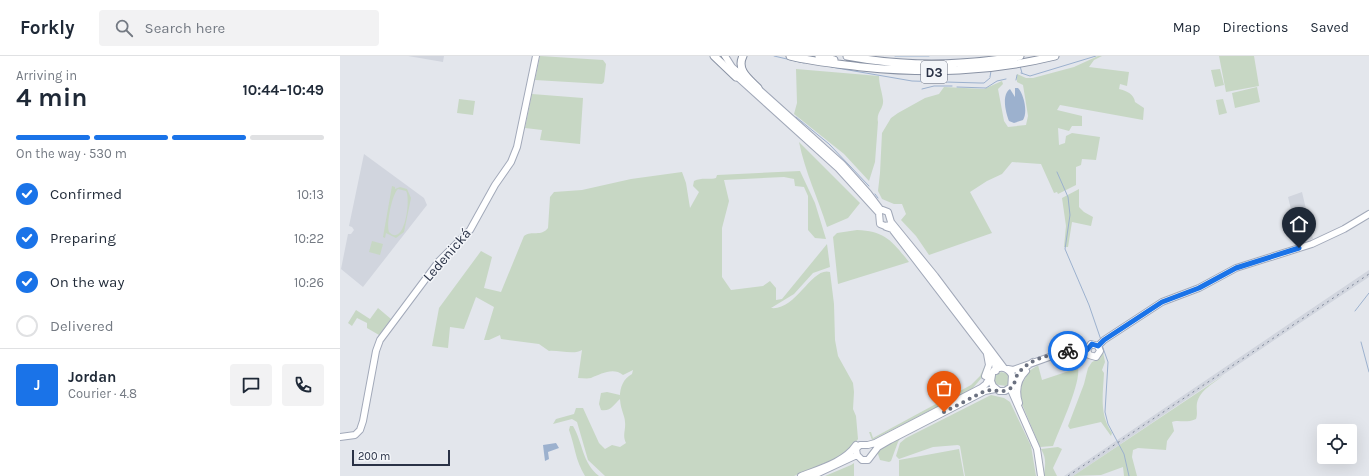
<!DOCTYPE html>
<html lang="en">
<head>
<meta charset="utf-8">
<style>
  :root { --surface:#fff; --page:#f2f2f3; --text:#1f2937; --muted:#747a83; --line:#e0e1e3; --accent:#1a73e8 }
  body { margin:0; font-family:Karla,sans-serif; background:var(--page); color:var(--text); height:100vh; display:flex; flex-direction:column; font-size:15px; white-space:nowrap }
  * { box-sizing:border-box; margin:0 }
  p { font-size:13px; color:var(--muted) }
  .icon { flex:none; width:22px; height:22px; fill:none; stroke:currentColor; stroke-width:2; stroke-linecap:round; stroke-linejoin:round }
  .map { position:relative; flex:1; overflow:hidden }
  .panel { display:flex; flex-direction:column; background:var(--surface); width:340px }
  .panel>* { flex:none }
  .tools { position:absolute; left:977px; top:368px; display:grid; gap:8px }
  .tools a { display:grid; place-items:center; width:40px; height:40px; border-radius:4px; background:var(--surface); box-shadow:0 4px 16px #0002; font-size:20px }
  .scale { position:absolute; left:12px; bottom:10px; width:98px; box-sizing:border-box; padding-left:4px; border:2px solid #2a3246; border-top:0; font-size:11px; line-height:14px; white-space:nowrap; color:#2a3246; -webkit-text-stroke:3px #f3f5f9; paint-order:stroke }
  .pin { position:absolute; display:grid; place-items:center; width:34px; height:34px; color:#fff; margin:-41px -17px; border-radius:50% 50% 50% 0; rotate:-45deg; box-shadow:0 0 4px #0007 }
  .pin .icon { rotate:45deg }
  .courier { position:absolute; display:grid; place-items:center; width:40px; height:40px; margin:-20px; border:3px solid #1a73e8; border-radius:50%; background:#fff; color:#222; box-shadow:0 1px 5px #0007 }
  .head em { font-style:normal; font-weight:700 }
  .head div { display:flex; flex-direction:column-reverse }
  .head { display:flex; align-items:center; justify-content:space-between; height:68px; padding:0 16px }
  h1 { font-size:26px; font-weight:700; line-height:30px }
  .bar { display:grid; grid-template-columns:repeat(4,1fr); gap:6px 4px; align-content:center; height:48px; padding:0 16px }
  .bar i { height:5px; border-radius:3px; background:var(--line) }
  .bar .active { background:var(--accent) }
  .bar p { grid-column:span 4 }
  .line { display:flex; align-items:center; gap:10px; padding:0 16px; border-top:1px solid var(--line) }
  .line div { flex:1 }
  .round { display:grid; place-items:center; flex:none; width:42px; height:42px; border-radius:4px; background:var(--page) }
  ol { padding:0 16px; list-style:none }
  li { display:flex; align-items:center; gap:12px; height:44px }
  li p { margin-inline-start:auto }
  li .icon { padding:4px; border-radius:50%; background:var(--accent); color:#fff; stroke-width:4 }
  li:last-child { color:var(--muted) }
  li i { width:22px; height:22px; border:2px solid var(--line); border-radius:50% }
  header { display:flex; align-items:center; gap:24px; box-sizing:border-box; height:56px; padding:0 20px; background:var(--surface); border-bottom:1px solid var(--line) }
  header strong { font-size:19px }
  nav { display:flex; gap:22px; margin-inline-start:auto; font-size:14px }
  .search { width:280px; height:36px; background:var(--page); display:flex; align-items:center; gap:10px; box-sizing:border-box; padding:0 14px; border-radius:4px; color:var(--muted); font-size:15px }
  main { display:flex; flex:1; min-height:0 }
  .map>svg:first-child { display:block }
  .built { fill:#d1d5de }
  .green { fill:#c7d7c4; fill-rule:evenodd }
  .water { fill:#9cb1ce }
  .lines { fill:none; stroke-linecap:round; stroke-linejoin:round }
  .stream { stroke:#9cb1ce; stroke-width:1 }
  .major-casing { stroke:#a2a9b9; stroke-width:8 }
  .highway-casing { stroke:#8992a4; stroke-width:9 }
  .major { stroke:#fff; stroke-width:6 }
  .highway { stroke:#fff; stroke-width:7 }
  .rail { stroke:#7b8497; stroke-width:1; stroke-dasharray:2 4; stroke-linecap:butt }
  .done { stroke:#6b7180; stroke-width:4; stroke-dasharray:0 7.2 }
  .route { stroke:#1a73e8; stroke-width:5 }
  .labels { text-anchor:middle; dominant-baseline:central; stroke-width:3; stroke-linejoin:round; paint-order:stroke }
  .shield { fill:#f3f5f9; stroke:#666c7c; stroke-width:1 }
  .shield-label { font-size:13px; font-weight:bold; fill:#2a3246 }
  .street-label { font-size:14px; fill:#2a3246; stroke:#f3f5f9 }
</style>
</head>
<body>
<header>
<strong>Forkly</strong>
<div class="search"><svg class="icon" aria-label="search" viewBox="0 0 24 24"><circle cx="10" cy="10" r="6"/><path d="M15 15l6 6"/></svg>Search here</div>
<nav><a>Map</a><a>Directions</a><a>Saved</a></nav>
</header>
<main>
<section class="panel">
<div class="head"><div><h1>4 min</h1><p>Arriving in</p></div><em>10:44–10:49</em></div>
<div class="bar"><i class="active"></i><i class="active"></i><i class="active"></i><i></i><p>On the way · 530 m</p></div>
<ol>
<li><svg class="icon" aria-label="check" viewBox="0 0 24 24"><path d="M5 12l5 5 9-10"/></svg>Confirmed<p>10:13</p></li>
<li><svg class="icon" aria-label="check" viewBox="0 0 24 24"><path d="M5 12l5 5 9-10"/></svg>Preparing<p>10:22</p></li>
<li><svg class="icon" aria-label="check" viewBox="0 0 24 24"><path d="M5 12l5 5 9-10"/></svg>On the way<p>10:26</p></li>
<li><i></i>Delivered</li>
</ol>
<div class="line" style="height:72px"><b class="round" style="background:var(--accent);color:#fff">J</b><div><b>Jordan</b><p>Courier · 4.8</p></div><a class="round"><svg class="icon" aria-label="chat" viewBox="0 0 24 24"><path d="M4 5h16v11H9l-5 4z"/></svg></a><a class="round"><svg class="icon" aria-label="phone" viewBox="0 0 24 24"><path d="M5 4h4l2 5-3 2q2 4 5 5l2-3 5 2v4C11 20 4 13 5 4z"/></svg></a></div>
</section>
<div class="map">
<svg width="1029" height="420" viewBox="0 0 1029 420">
  <rect width="100%" height="100%" fill="#e3e6ec"/>
  <path class="built" d="M68 0H104L103 6Z
    M24 98 84 142 87 149 23 231 1 213 8 178H11L14 174 12 171 9 170Z
    M962 136 973 183 959 187 948 141Z
    M1029 214V221L945 277 733 420H724Z"/>
  <path class="green" d="M200 0 263 4 266 8 264 26 262 28 195 24Z
    M758 0H762L754 4 749 11 789 16 787 30 780 28 779 33C787 35 794 38 795 46L804 52 803 64 720 49 717 54 742 60V70H732L729 75 718 72 719 89 725 87 726 80 732 77 760 81 756 104 742 103 741 109 736 111V129L718 138 717 136 714 137 701 108 672 106 662 118 647 125 630 136 652 177 589 199 576 180 561 164 566 158 562 148H554L542 143 538 135 540 117 542 77 551 62 558 57 585 42 599 38 604 31 644 33 662 25 663 28 658 33 664 65 668 71 686 69 688 60 683 29 677 26V18L686 22H693L734 11Z
    M879 0H914L919 30 886 36Z
    M456 13 539 20C539 29 542 35 543 44 544 53 536 56 538 66L535 106 529 125 504 98 454 58 457 47Z
    M880 13 884 29 875 31 871 14Z
    M917 31 920 46 895 52 892 37Z
    M192 38 243 42 240 88 200 84 202 74 185 72Z
    M119 43 135 45 133 59 117 57Z
    M883 43 887 57 879 59 876 44Z
    M459 86 520 147 508 162 487 171C478 142 465 116 459 86Z
    M460 115 475 147 486 183 475 182 468 174V140L464 131 455 130 454 123 444 121 384 124 389 145 382 172V221L391 234 423 230 430 225 436 232V244L442 243 487 188 490 211 473 217 454 238 431 252C456 255 472 210 490 216L494 248 495 284 498 300 513 327 514 336 513 353 516 360 518 383 512 392 497 402 454 420H265L248 404 237 366 232 363 213 368 216 363 234 358 236 352H243L259 387 265 393 272 389 280 391 286 387C282 379 286 374 285 366 285 362 283 358 282 354 278 341 279 325 292 318L293 314 283 319C273 311 261 318 251 322 247 323 242 322 238 322L242 294C235 299 218 294 209 295L199 288 161 283 160 279 149 284H144L154 251 136 241 124 273 110 271 108 292 92 290 99 252 141 195 152 201 144 232 161 236 184 180C192 174 201 181 208 172L210 141 214 136 242 134 291 123 342 116 346 127 350 152 359 136 353 130 354 125C362 121 368 124 376 122L377 119Z
    M52 130 55 131V133L60 131 67 133 71 142 64 176 56 182 46 177 45 182 43 181ZM58 133 66 135C71 142 65 192 49 176 46 169 52 138 58 133Z
    M739 133V151L744 156 753 161 751 170 732 166 728 191H724L726 170 722 142Z
    M517 174C545 175 552 185 569 206L498 228 493 181 497 177Z
    M32 185 43 188 40 199 29 196Z
    M38 252 51 263 39 279 27 272V267L17 262 12 270 8 267 16 254 30 263Z
    M763 296 765 306 762 314 764 317C763 339 759 358 772 377L771 380 761 366 730 373 728 370 744 328 748 312 752 306 760 302Z
    M721 300V301L712 303 698 309 702 324 738 312C741 327 719 374 713 390L700 391 679 341 681 329 686 321 684 319C696 309 707 304 721 300Z
    M647 305 644 319 632 333 532 384 529 376H531L533 382 631 329 640 320Z
    M661 316 670 318 669 327 666 330 654 328 655 319Z
    M884 319C874 327 860 334 857 347 856 353 858 357 856 363 844 368 839 363 832 366L834 375 827 385 826 394 798 392 793 394 792 401 797 420H784L783 411 761 419 733 420Z
    M267 336 280 339V343C274 348 271 356 261 354L259 348 261 337Z
    M651 339 664 342 670 346 691 390 696 420H625L620 390 618 389 593 391 559 403 556 400 560 387 566 382Z
    M230 370H233C243 387 242 407 259 420H245C235 404 235 390 229 374Z
    M561 381 558 386 551 405 549 406 540 404 537 395 541 392Z
    M718 391 722 393 713 412 717 420H704C705 409 707 403 701 393Z
    M619 393 624 420H559V404Z
    M514 407V420H485L511 409Z"/>
  <path class="water" d="M675 32H678C684 38 688 57 683 64L674 67 669 65C666 57 661 39 670 33L675 41Z
    M216 387 219 392 208 396 209 403 205 405 203 389Z"/>
  <g class="lines">
    <path class="stream" d="M434 0 464 7
      M555 0H589
      M680 10 682 17
      M491 11 572 25 640 27H644L650 22
      M681 17 690 20 756 0
      M650 21 651 15
      M676 24 677 19
      M421 31 448 55
      M617 31 646 32 657 25 666 23
      M582 33 594 30H612
      M456 61 489 88 529 130
      M717 116 728 141 730 159 725 193 749 249 761 284
      M535 138 538 142
      M1015 255 1029 237
      M1021 286 1029 316
      M762 289 768 306 765 356 768 368 784 398 789 420"/>
    <defs>
      <path id="major" d="M385 0 392 11 407 24
        M393 17 498 112 539 157
        M414 29 502 108 528 137 540 153 548 156 551 166 595 220 664 312
        M539 157 540 168 545 170 550 169
        M546 171 552 173 647 297 655 308 656 315
        M758 290 764 284 822 246 859 232 896 212 972 188 1004 173 1029 158
        M747 294 749 299 756 301 760 295 758 290
        M747 294 751 288 758 290
        M668 313 673 314 726 295 747 294
        M652 319 651 325 653 330 659 335H665L673 330 680 315 693 306
        M645 320 649 309 647 298
        M655 333 645 335 550 384 538 391 528 404H522L517 399 516 393 520 389H528L535 387 641 332 646 328 654 314C661 310 668 312 672 319L671 334 697 393 701 420
        M679 347C675 334 677 324 686 315
        M0 381 15 379 20 374 23 365 36 295 40 284 99 205 130 174 155 129 171 106 177 91 196 0
        M461 420C479 413 505 406 516 389
        M472 420 517 399"/>
      <path id="highway" d="M374 0 396 21
        M403 0C396 14 409 23 418 32
        M450 0C474 6 498 8 522 11 590 18 649 16 715 0
        M479 0 494 4
        M507 0C564 11 623 10 680 0"/>
    </defs>
    <use href="#major" class="major-casing"/>
    <use href="#highway" class="highway-casing"/>
    <use href="#major" class="major"/>
    <use href="#highway" class="highway"/>
    <path class="rail" d="M728 420 1029 218"/>
  </g>
  <g class="lines">
    <path class="done" d="M604 356 645 335C654 332 661 338 669 333 676 330 674 323 678 318 688 303 712 298 728 295"/>
    <path class="route" d="M728 295 747 294 752 288 758 290 764 284 822 246 859 232 896 212 959 192"/>
  </g>
  <g class="labels">
    <rect class="shield" x="581" y="5" width="26" height="22" rx="3"/>
    <g class="shield-label">
      <text x="594" y="16">D3</text>
    </g>
    <g class="street-label">
      <text transform="translate(107 199) rotate(-49)">Ledenická</text>
    </g>
  </g>
</svg>
<div class="tools">
<a><svg class="icon" aria-label="locate" viewBox="0 0 24 24"><circle cx="12" cy="12" r="6"/><path d="M12 2v4M12 18v4M2 12h4M18 12h4"/></svg></a>
</div>
<div class="scale">200 m</div>
<div class="pin" style="left:604px;top:356px;background:#ea580c"><svg class="icon" aria-label="bag" viewBox="0 0 24 24"><path d="M5 8h14l-1 12H6zM9 8a3 3 0 0 1 6 0"/></svg></div>
<div class="pin" style="left:959px;top:192px;background:#1f2937"><svg class="icon" aria-label="home" viewBox="0 0 24 24"><path d="M3 11l9-7 9 7M6 9v11h12V9"/></svg></div>
<div class="courier" style="left:728px;top:295px"><svg class="icon" aria-label="bike" viewBox="0 0 24 24"><circle cx="6" cy="16" r="4"/><circle cx="18" cy="16" r="4"/><path d="M6 16l4-8h5l3 8M10 8l3 8H6M13 5h3"/></svg></div>
</div>
</main>
</body>
</html>
